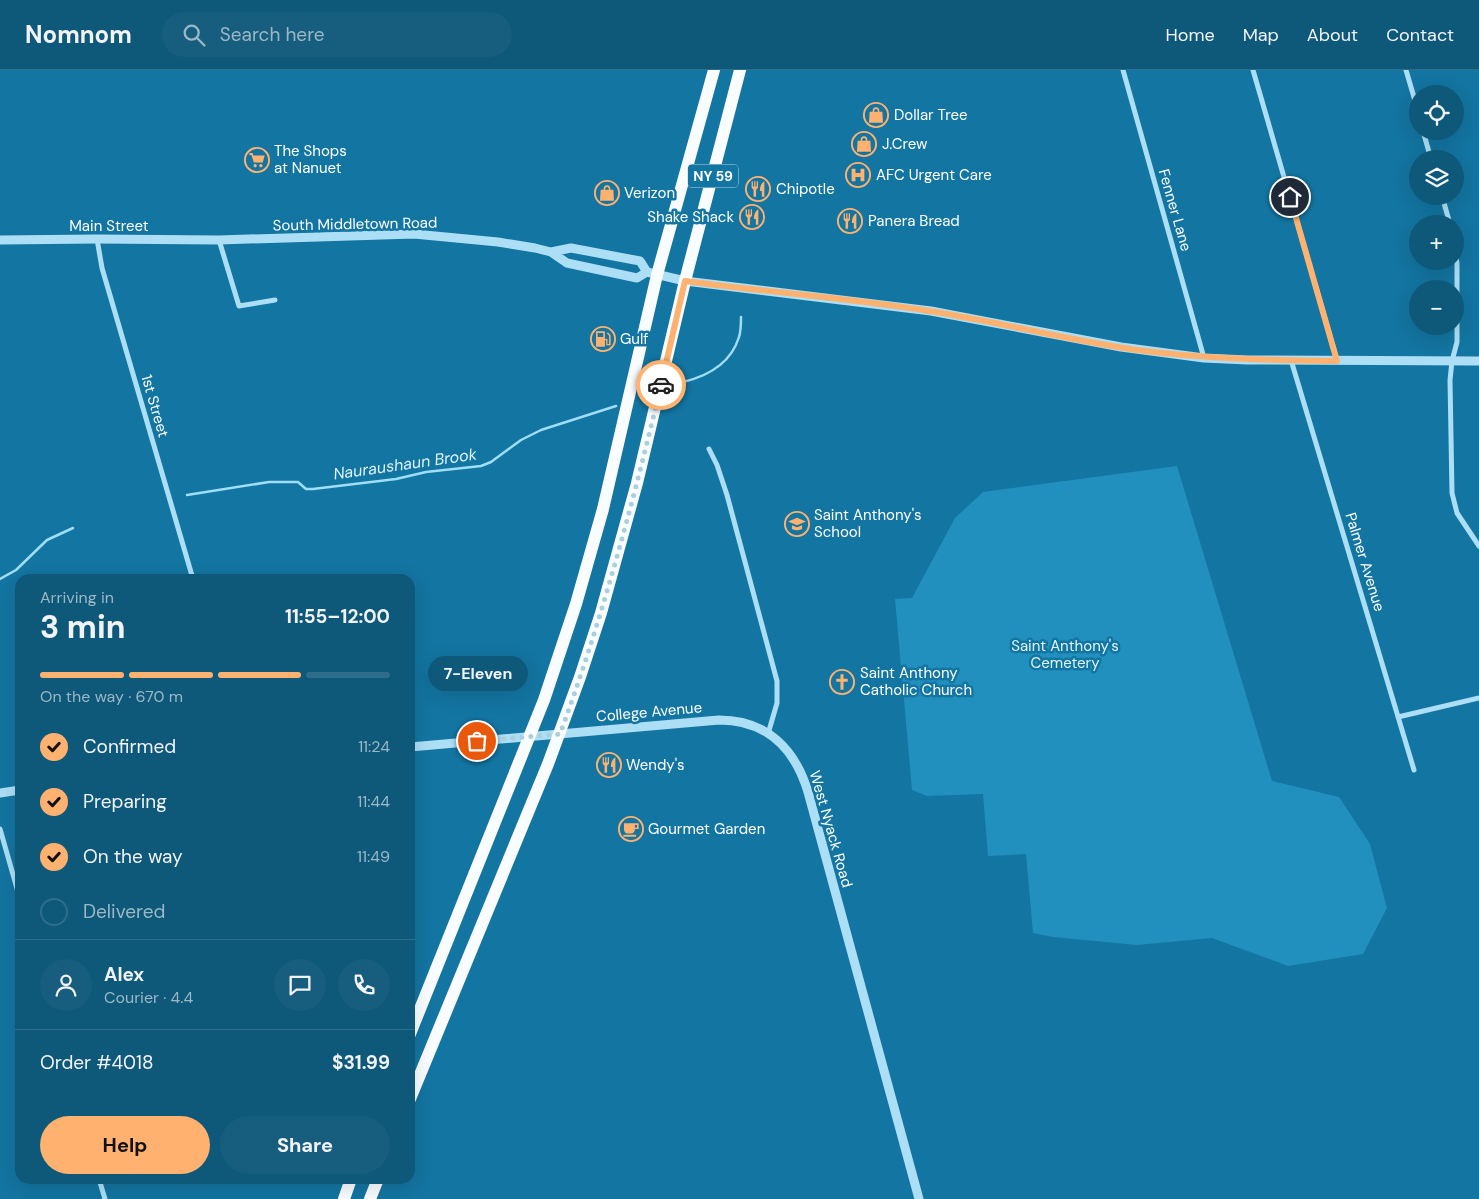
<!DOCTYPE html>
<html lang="en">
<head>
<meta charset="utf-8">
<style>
  :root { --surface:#0e5879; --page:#175e7e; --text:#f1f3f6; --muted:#9bb8c6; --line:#2e6e8a; --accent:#ffb170 }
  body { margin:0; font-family:"DM Sans",sans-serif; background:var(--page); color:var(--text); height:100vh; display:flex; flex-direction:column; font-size:19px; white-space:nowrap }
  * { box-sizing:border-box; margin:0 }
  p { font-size:16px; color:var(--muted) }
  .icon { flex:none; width:28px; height:28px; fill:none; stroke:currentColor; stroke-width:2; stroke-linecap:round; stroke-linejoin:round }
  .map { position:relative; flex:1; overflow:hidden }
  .panel { position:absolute; left:15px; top:504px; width:400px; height:610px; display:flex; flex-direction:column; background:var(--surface); border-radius:15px; box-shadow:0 5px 20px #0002 }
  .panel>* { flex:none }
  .buttons { position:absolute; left:1409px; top:15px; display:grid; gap:10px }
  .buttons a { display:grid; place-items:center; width:55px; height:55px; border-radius:50%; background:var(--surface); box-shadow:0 5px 20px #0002; font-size:25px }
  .pin { position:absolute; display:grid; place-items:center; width:42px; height:42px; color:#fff; margin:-21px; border:2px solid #fff; border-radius:50%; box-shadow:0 1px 5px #0007 }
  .courier { position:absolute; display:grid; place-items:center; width:50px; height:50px; margin:-25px; border:4px solid #ffb170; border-radius:50%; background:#fff; color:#222; box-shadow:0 1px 6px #0007 }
  .bubble { position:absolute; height:35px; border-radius:18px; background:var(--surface); box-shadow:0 5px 20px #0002; font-size:16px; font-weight:700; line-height:35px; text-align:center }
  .head em { font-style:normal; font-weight:700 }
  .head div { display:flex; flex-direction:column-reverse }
  .head { display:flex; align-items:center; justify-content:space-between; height:85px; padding:0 25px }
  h1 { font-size:32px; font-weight:700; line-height:38px }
  .bar { display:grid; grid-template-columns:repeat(4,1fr); gap:8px 5px; align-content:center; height:60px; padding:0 25px }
  .bar i { height:6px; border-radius:4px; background:var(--line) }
  .bar .on { background:var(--accent) }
  .bar p { grid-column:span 4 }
  .line { display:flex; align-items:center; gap:12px; padding:0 25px; border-top:1px solid var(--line) }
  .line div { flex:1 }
  .round { display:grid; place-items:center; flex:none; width:52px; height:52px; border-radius:26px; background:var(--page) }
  ol { padding:0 25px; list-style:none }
  li { display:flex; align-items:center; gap:15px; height:55px }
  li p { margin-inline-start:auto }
  li .icon { padding:5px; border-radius:50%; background:var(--accent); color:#111; stroke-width:4 }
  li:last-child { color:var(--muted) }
  li i { width:28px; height:28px; border:2px solid var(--line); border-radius:50% }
  .button { display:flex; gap:10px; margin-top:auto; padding:10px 25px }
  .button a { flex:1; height:58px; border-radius:30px; background:var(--accent); color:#111; font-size:20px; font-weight:700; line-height:58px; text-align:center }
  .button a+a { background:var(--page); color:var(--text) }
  header { display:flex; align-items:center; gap:30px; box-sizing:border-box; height:70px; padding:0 25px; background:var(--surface); border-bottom:1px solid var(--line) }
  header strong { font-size:24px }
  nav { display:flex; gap:28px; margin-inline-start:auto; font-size:18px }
  .search { width:350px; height:45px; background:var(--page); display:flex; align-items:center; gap:12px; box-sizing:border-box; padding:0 18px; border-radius:28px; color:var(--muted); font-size:19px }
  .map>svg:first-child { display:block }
  .green { fill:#2290be }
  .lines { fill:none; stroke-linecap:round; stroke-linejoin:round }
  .stream { stroke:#9fdef7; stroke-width:2.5 }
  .minor { stroke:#acdff5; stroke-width:5 }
  .tertiary { stroke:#acdff5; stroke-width:9 }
  .primary { stroke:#fafdff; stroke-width:12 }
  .done { stroke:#accfde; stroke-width:5; stroke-dasharray:0 9 }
  .route { stroke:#ffb170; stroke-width:6 }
  .labels { text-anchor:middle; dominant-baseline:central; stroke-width:5; stroke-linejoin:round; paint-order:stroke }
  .shield { fill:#1375a1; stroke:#b8d6e3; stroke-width:1 }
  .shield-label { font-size:14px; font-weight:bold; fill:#fff }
  .poi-label { font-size:15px; fill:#fff; stroke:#1375a1; text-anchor:start }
  .street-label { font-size:15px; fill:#fff; stroke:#1375a1 }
  .park-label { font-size:15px; fill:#ddf5fe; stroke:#1375a1 }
  .water-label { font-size:16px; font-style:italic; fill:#dcf4fd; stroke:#1375a1 }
</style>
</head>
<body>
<header>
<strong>Nomnom</strong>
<div class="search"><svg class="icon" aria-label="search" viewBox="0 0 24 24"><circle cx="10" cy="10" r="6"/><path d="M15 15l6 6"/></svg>Search here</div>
<nav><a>Home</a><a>Map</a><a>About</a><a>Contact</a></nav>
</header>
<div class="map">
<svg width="1479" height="1129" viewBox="0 0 1479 1129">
  <rect width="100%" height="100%" fill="#1375a1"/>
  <path class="green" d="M1177 396 1272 711 1339 727 1370 774 1387 838 1363 884 1288 896 1212 868 1137 875 1053 867 1033 863 1026 784 988 786 983 724 927 726 912 720 895 529 912 528 955 448 983 422Z"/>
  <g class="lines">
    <path class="stream" d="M683 312C708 306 731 293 739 267 741 261 741 253 741 247
      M187 425 269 412H298L306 419H313L396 409 426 402 481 396 491 392 521 370 541 360 616 336
      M0 509 16 500 47 470 73 458"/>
    <path class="minor" d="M1123 0 1204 288
      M1253 0 1337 290
      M1406 0 1418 41
      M1423 61 1431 89
      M1442 126 1450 154
      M97 169 102 198 193 509
      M219 170 239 236 275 230
      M1455 183 1457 193V272L1452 291 1450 310 1452 423 1457 443 1479 476
      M1291 290 1414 700
      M709 379 717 395 727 425 777 611V633L768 664
      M1398 647 1479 628
      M0 759 20 829
      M99 1109 105 1129"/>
    <path class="tertiary" d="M0 170 97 169 219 170 414 164 498 172 535 178 551 182 567 193 637 208 647 202
      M551 182 571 178 640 191 647 202 685 211 931 241 1121 277 1204 288 1247 290 1479 291
      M410 677 719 650C767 650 795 679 808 722L919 1129
      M0 723 20 720"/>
    <path class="primary" d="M410 964 544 630 576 534 603 439 657 205 714 0
      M410 1029 548 694 580 607 601 543 637 413 685 211 740 0
      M344 1129 351 1109
      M370 1129 378 1109"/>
  </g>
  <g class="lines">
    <path class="done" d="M477 671 560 664C602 550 633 433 661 315"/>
    <path class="route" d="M661 315 685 211C766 222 848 228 929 241 999 252 1067 270 1137 280 1204 289 1270 290 1337 291L1290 127"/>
  </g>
  <defs>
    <symbol id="shop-ring" viewBox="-11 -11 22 22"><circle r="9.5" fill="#1375a1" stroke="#ffb170" stroke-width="1.5"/><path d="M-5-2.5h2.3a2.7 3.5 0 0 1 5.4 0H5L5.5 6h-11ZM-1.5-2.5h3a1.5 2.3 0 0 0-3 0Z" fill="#ffb170"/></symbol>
    <symbol id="supermarket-ring" viewBox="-11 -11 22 22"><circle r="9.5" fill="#1375a1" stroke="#ffb170" stroke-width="1.5"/><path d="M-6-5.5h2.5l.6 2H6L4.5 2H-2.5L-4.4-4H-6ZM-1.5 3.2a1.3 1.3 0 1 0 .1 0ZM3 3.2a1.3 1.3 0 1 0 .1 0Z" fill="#ffb170"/></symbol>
    <symbol id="hospital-ring" viewBox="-11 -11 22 22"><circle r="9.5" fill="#1375a1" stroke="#ffb170" stroke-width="1.5"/><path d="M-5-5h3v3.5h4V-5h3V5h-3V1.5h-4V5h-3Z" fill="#ffb170"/></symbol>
    <symbol id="restaurant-ring" viewBox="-11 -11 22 22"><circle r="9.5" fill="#1375a1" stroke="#ffb170" stroke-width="1.5"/><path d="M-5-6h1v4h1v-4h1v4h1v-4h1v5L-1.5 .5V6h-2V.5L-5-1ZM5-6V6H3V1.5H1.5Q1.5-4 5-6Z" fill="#ffb170"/></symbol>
    <symbol id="fuel-ring" viewBox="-11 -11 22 22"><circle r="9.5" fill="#1375a1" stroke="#ffb170" stroke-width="1.5"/><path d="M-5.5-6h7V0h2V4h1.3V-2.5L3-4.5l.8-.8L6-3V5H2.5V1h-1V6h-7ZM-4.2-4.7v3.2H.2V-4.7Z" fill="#ffb170"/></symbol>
    <symbol id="school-ring" viewBox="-11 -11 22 22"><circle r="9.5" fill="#1375a1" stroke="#ffb170" stroke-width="1.5"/><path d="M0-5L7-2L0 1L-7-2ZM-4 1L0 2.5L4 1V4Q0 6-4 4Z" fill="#ffb170"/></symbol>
    <symbol id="church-ring" viewBox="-11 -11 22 22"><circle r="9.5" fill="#1375a1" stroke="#ffb170" stroke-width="1.5"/><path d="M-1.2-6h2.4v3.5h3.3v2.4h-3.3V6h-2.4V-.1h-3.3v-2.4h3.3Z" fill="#ffb170"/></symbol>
    <symbol id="cafe-ring" viewBox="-11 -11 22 22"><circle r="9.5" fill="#1375a1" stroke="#ffb170" stroke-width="1.5"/><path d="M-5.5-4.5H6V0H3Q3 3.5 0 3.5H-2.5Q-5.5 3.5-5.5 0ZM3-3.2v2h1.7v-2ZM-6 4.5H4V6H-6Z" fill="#ffb170"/></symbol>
  </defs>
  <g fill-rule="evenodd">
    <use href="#shop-ring" x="862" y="31" width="28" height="28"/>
    <use href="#shop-ring" x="850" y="60" width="28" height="28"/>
    <use href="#supermarket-ring" x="243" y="76" width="28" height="28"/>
    <use href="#hospital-ring" x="844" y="91" width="28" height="28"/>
    <use href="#restaurant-ring" x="744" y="105" width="28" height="28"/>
    <use href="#shop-ring" x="593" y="109" width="28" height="28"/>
    <use href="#restaurant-ring" x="738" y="133" width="28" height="28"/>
    <use href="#restaurant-ring" x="836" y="137" width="28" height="28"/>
    <use href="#fuel-ring" x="589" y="255" width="28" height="28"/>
    <use href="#school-ring" x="783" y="440" width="28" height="28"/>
    <use href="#church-ring" x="828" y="598" width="28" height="28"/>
    <use href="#restaurant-ring" x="595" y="681" width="28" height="28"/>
    <use href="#cafe-ring" x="617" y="745" width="28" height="28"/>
  </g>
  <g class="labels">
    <rect class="shield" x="688" y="94.5" width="50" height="23" rx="4"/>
    <g class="shield-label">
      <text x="713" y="106">NY 59</text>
    </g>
    <g class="poi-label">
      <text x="894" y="45">Dollar Tree</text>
      <text x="882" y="74">J.Crew</text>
      <text x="274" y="81">The Shops<tspan x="274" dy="17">at Nanuet</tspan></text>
      <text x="876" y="105">AFC Urgent Care</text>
      <text x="776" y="119">Chipotle</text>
      <text x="624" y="123">Verizon</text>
      <text x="734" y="147" text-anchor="end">Shake Shack</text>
      <text x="868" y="151">Panera Bread</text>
      <text x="620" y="269">Gulf</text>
      <text x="814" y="445">Saint Anthony's<tspan x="814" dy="17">School</tspan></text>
      <text x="860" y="603">Saint Anthony<tspan x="860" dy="17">Catholic Church</tspan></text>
      <text x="626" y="695">Wendy's</text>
      <text x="648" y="759">Gourmet Garden</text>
    </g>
    <g class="street-label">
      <text transform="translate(1175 140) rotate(74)">Fenner Lane</text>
      <text transform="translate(355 154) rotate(-1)">South Middletown Road</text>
      <text x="109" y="156">Main Street</text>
      <text transform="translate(155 336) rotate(74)">1st Street</text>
      <text transform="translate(1365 492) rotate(73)">Palmer Avenue</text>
      <text transform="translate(649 642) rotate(-5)">College Avenue</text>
      <text transform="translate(831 759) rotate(74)">West Nyack Road</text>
    </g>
    <g class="park-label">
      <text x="1065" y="576">Saint Anthony's<tspan x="1065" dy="17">Cemetery</tspan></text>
    </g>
    <g class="water-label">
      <text transform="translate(405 394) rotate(-8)">Nauraushaun Brook</text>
    </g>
  </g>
</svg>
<div class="buttons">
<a><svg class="icon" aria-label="locate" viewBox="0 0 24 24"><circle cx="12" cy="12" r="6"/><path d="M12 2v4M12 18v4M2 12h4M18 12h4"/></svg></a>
<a><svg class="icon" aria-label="layers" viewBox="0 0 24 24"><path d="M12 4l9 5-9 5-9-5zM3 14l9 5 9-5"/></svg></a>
<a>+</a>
<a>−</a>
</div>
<div class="pin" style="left:477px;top:671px;background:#ea580c"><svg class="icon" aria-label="bag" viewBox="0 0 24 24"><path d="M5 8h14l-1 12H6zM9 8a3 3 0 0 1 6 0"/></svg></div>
<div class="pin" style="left:1290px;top:127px;background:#1f2937"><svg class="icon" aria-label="home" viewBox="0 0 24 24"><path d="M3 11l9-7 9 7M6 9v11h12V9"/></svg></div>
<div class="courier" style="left:661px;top:315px"><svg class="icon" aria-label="car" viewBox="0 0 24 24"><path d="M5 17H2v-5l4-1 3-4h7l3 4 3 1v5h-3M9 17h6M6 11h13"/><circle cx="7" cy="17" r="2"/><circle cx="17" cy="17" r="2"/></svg></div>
<div class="bubble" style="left:428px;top:586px;width:100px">7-Eleven</div>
<section class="panel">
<div class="head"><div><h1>3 min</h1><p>Arriving in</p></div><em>11:55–12:00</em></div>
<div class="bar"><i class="on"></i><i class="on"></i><i class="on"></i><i></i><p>On the way · 670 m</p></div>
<ol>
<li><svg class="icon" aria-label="check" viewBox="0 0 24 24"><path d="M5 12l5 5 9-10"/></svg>Confirmed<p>11:24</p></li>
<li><svg class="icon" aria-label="check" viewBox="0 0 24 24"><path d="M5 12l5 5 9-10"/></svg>Preparing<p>11:44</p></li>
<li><svg class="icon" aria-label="check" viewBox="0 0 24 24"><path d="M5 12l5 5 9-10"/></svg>On the way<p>11:49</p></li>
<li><i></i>Delivered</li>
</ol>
<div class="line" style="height:90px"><a class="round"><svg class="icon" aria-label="person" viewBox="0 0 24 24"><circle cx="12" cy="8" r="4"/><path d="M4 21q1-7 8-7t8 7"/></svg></a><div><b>Alex</b><p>Courier · 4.4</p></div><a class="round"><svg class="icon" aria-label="chat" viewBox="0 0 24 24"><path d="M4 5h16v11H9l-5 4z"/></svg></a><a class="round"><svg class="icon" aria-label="phone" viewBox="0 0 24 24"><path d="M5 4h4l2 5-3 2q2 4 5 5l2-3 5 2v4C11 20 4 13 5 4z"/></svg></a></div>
<div class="line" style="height:65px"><div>Order #4018</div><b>$31.99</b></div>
<div class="button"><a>Help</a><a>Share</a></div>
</section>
</div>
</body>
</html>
